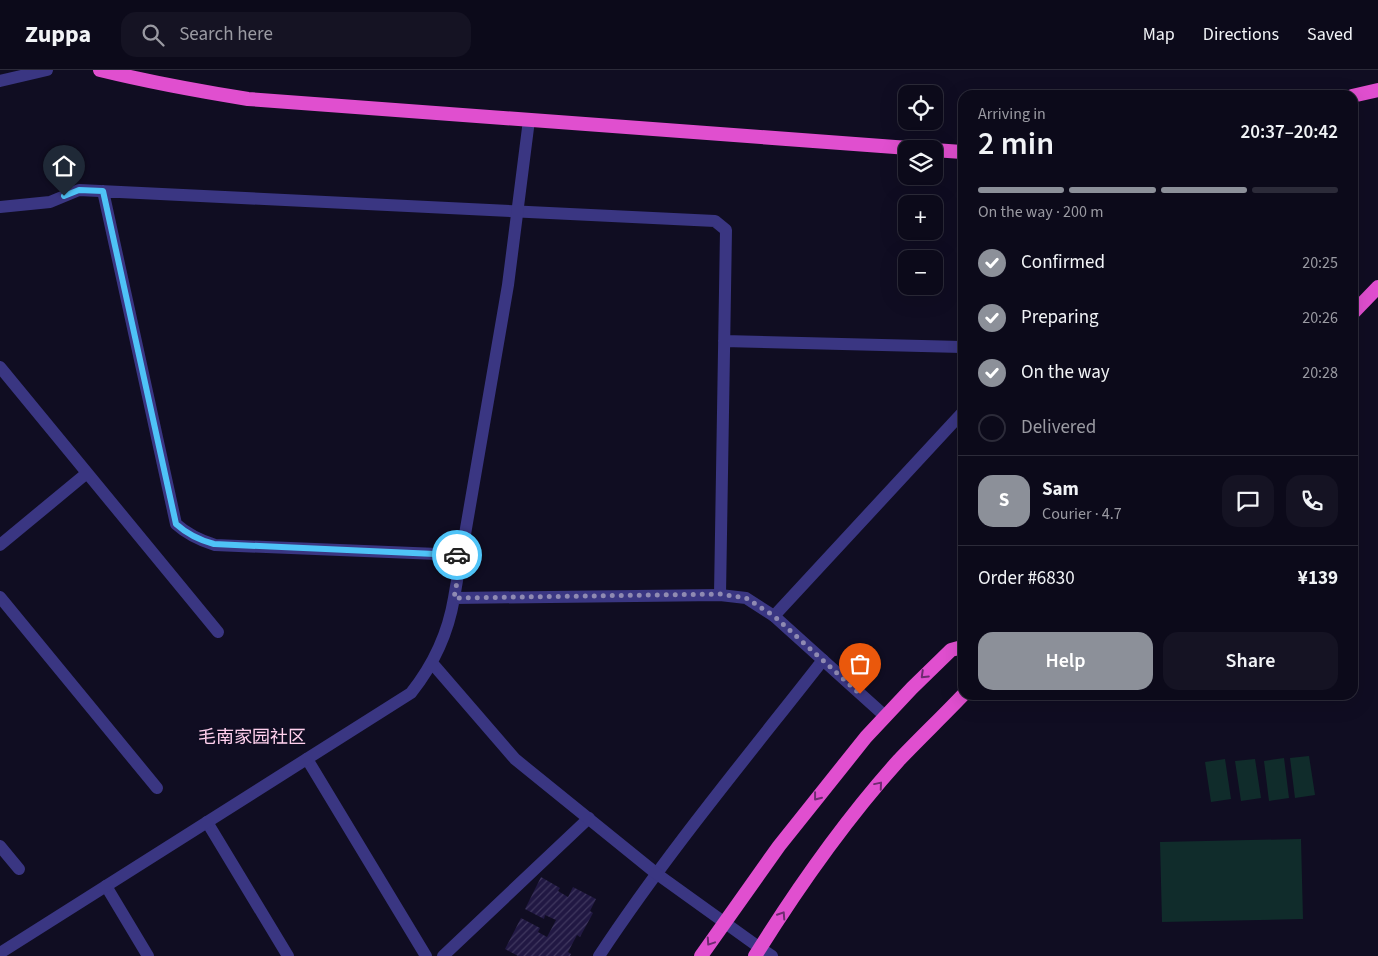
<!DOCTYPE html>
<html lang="en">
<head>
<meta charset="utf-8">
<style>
  :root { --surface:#0c0a1a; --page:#151323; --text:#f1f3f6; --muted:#9a9aa2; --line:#2c2b39; --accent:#8c9099 }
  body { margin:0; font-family:"Source Sans 3","Noto Sans SC",sans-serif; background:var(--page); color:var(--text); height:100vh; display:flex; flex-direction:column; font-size:19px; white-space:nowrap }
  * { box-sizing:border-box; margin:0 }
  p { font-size:16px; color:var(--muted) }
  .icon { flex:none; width:28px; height:28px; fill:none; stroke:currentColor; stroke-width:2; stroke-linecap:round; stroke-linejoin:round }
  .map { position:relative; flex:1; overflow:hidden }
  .details { position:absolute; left:958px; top:20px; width:400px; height:610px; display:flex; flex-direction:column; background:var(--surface); border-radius:15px; box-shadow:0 5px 20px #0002,0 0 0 1px var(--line) }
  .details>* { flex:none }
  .controls { position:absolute; left:898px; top:15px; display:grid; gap:10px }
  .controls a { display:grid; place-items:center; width:45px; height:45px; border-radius:10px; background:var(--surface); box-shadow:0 5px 20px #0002,0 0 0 1px var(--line); font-size:25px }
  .pin { position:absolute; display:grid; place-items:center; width:42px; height:42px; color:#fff; margin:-51px -21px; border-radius:50% 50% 50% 0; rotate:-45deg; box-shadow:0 0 5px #0007 }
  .pin .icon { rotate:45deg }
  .courier { position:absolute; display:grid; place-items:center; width:50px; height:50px; margin:-25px; border:4px solid #4fc3f7; border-radius:50%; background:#fff; color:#222; box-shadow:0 1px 6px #0007 }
  .head em { font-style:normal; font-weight:600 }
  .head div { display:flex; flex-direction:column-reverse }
  .head { display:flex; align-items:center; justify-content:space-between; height:85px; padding:0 20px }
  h1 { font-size:32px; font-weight:600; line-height:38px }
  .bar { display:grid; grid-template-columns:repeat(4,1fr); gap:8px 5px; align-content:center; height:60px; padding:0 20px }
  .bar i { height:6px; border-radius:4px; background:var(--line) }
  .bar .current { background:var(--accent) }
  .bar p { grid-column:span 4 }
  .line { display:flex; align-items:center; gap:12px; padding:0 20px; border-top:1px solid var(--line) }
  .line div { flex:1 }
  .round { display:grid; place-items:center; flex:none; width:52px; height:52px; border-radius:15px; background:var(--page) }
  ol { padding:0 20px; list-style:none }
  li { display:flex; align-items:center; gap:15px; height:55px }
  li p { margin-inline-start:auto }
  li .icon { padding:5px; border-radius:50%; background:var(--accent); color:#fff; stroke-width:4 }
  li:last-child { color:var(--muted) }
  li i { width:28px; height:28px; border:2px solid var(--line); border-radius:50% }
  .primary-button { display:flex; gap:10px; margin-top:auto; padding:10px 20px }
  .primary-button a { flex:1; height:58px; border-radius:15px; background:var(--accent); color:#fff; font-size:20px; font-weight:600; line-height:58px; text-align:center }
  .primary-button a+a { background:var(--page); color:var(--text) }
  header { display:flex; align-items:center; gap:30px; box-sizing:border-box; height:70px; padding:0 25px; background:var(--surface); border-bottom:1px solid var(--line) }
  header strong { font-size:24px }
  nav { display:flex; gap:28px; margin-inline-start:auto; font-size:18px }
  .search { width:350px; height:45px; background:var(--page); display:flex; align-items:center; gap:12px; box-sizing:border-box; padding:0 18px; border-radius:15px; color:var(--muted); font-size:19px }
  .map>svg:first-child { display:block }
  .green { fill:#102c2b }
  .building { fill:url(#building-hatch) }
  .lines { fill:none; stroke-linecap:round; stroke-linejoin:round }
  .service { stroke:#3a3682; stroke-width:12 }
  .minor { stroke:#3a3682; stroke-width:12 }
  .tertiary { stroke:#3a3682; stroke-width:12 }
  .trunk { stroke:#e04fcf; stroke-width:14 }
  .oneway { stroke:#6e2b70 }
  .done { stroke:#8f8ab2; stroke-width:5; stroke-dasharray:0 9 }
  .route { stroke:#4fc3f7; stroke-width:6 }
  .labels { text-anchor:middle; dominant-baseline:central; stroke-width:4; stroke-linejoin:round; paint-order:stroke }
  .neighbourhood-label { font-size:18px; fill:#ffd0ed; stroke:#100d22 }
</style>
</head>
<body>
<header>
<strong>Zuppa</strong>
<div class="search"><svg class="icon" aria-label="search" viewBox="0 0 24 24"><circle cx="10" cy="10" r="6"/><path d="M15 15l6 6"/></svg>Search here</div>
<nav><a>Map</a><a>Directions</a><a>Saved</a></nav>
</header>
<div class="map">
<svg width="1378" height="886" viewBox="0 0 1378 886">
  <defs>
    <pattern id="building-hatch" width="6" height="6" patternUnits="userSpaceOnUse" patternTransform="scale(1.25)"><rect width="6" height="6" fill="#211843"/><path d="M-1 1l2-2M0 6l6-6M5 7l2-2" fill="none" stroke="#40385f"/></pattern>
  </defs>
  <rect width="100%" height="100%" fill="#100d22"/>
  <path class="green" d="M1309 686 1315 725 1295 728 1290 688Z
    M1284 688 1289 728 1269 731 1264 691Z
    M1225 689 1231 729 1211 732 1205 692Z
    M1255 689 1261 728 1241 731 1235 691Z
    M1301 769 1303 849 1162 852 1160 772Z"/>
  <path class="building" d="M541 807 560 818 558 821 568 827 573 817 596 829 590 841 593 843 580 867 577 865 568 882 571 884 570 886H518L505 879 521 848 540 858 538 862 547 867 556 850 545 845 544 849 525 839Z"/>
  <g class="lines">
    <path class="service" d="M103 121 176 454C187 464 199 470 215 475L462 485
      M0 137 50 132 79 120 715 151 726 160 720 525
      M724 271 962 277
      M0 297 218 562
      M0 475 87 403
      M0 527 157 718
      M774 546 962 343
      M307 689 426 886
      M207 752 288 886
      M0 776 19 799
      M106 816 148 886
      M760 878 772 886
      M443 886 589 748
      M599 886C667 783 747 687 823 590"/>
    <path class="minor" d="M454 528 720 525 746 528 774 546 885 646
      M432 593 515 689 657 804 760 878
      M0 883 411 623C434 594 448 564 454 528L508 215 529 50"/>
    <path class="tertiary" d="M0 11 47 0"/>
    <path class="trunk" d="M100 0C149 12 198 21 248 29L922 79
      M1352 26 1378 20
      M934 80 962 82
      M1352 244 1378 217
      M701 886 779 776 866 667 912 618 951 580 962 577
      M755 886C798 817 845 750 899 690 920 668 942 647 963 625"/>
  </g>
  <defs><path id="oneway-chevron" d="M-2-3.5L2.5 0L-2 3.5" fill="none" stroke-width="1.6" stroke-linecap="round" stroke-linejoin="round" transform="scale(1.25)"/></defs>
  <g class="oneway">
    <use href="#oneway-chevron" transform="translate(924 605) rotate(136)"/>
    <use href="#oneway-chevron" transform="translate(879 715) rotate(-50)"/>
    <use href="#oneway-chevron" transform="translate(817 727) rotate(128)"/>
    <use href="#oneway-chevron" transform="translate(782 845) rotate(-57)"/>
    <use href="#oneway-chevron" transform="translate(710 872) rotate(124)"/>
  </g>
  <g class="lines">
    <path class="done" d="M457 485H462L454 528 720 524 746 528 774 546 860 624"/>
    <path class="route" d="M64 126 79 120 103 121 176 454C187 464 199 470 214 474L457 485"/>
  </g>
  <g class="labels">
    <g class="neighbourhood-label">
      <text x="252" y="667">毛南家园社区</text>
    </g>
  </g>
</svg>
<div class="controls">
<a><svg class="icon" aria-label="locate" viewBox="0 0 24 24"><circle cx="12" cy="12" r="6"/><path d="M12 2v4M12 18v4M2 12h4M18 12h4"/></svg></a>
<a><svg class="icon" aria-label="layers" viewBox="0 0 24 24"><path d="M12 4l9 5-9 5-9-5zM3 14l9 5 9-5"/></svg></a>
<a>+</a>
<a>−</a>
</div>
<div class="pin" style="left:860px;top:624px;background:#ea580c"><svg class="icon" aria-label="bag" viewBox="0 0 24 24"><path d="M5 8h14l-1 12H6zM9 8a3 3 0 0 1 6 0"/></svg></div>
<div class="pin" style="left:64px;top:126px;background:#1f2937"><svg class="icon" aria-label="home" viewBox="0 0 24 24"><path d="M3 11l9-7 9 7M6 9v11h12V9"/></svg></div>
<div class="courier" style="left:457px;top:485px"><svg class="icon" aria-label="car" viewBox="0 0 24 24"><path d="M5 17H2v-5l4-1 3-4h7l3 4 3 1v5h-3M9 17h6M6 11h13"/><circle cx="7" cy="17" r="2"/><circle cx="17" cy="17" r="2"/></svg></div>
<section class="details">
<div class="head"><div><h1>2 min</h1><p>Arriving in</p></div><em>20:37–20:42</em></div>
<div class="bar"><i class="current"></i><i class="current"></i><i class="current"></i><i></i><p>On the way · 200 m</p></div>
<ol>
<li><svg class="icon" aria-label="check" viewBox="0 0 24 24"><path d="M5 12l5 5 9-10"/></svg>Confirmed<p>20:25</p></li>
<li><svg class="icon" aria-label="check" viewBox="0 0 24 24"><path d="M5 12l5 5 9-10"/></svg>Preparing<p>20:26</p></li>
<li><svg class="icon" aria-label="check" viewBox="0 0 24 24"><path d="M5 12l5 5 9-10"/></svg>On the way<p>20:28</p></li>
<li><i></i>Delivered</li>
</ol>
<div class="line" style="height:90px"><b class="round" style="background:var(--accent);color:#fff">S</b><div><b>Sam</b><p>Courier · 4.7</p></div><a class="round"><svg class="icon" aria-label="chat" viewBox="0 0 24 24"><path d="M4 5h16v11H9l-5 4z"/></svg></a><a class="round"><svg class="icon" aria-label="phone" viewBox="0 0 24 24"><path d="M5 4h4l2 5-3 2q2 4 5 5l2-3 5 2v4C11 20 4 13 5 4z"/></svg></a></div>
<div class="line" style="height:65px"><div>Order #6830</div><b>¥139</b></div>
<div class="primary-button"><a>Help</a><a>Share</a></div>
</section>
</div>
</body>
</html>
